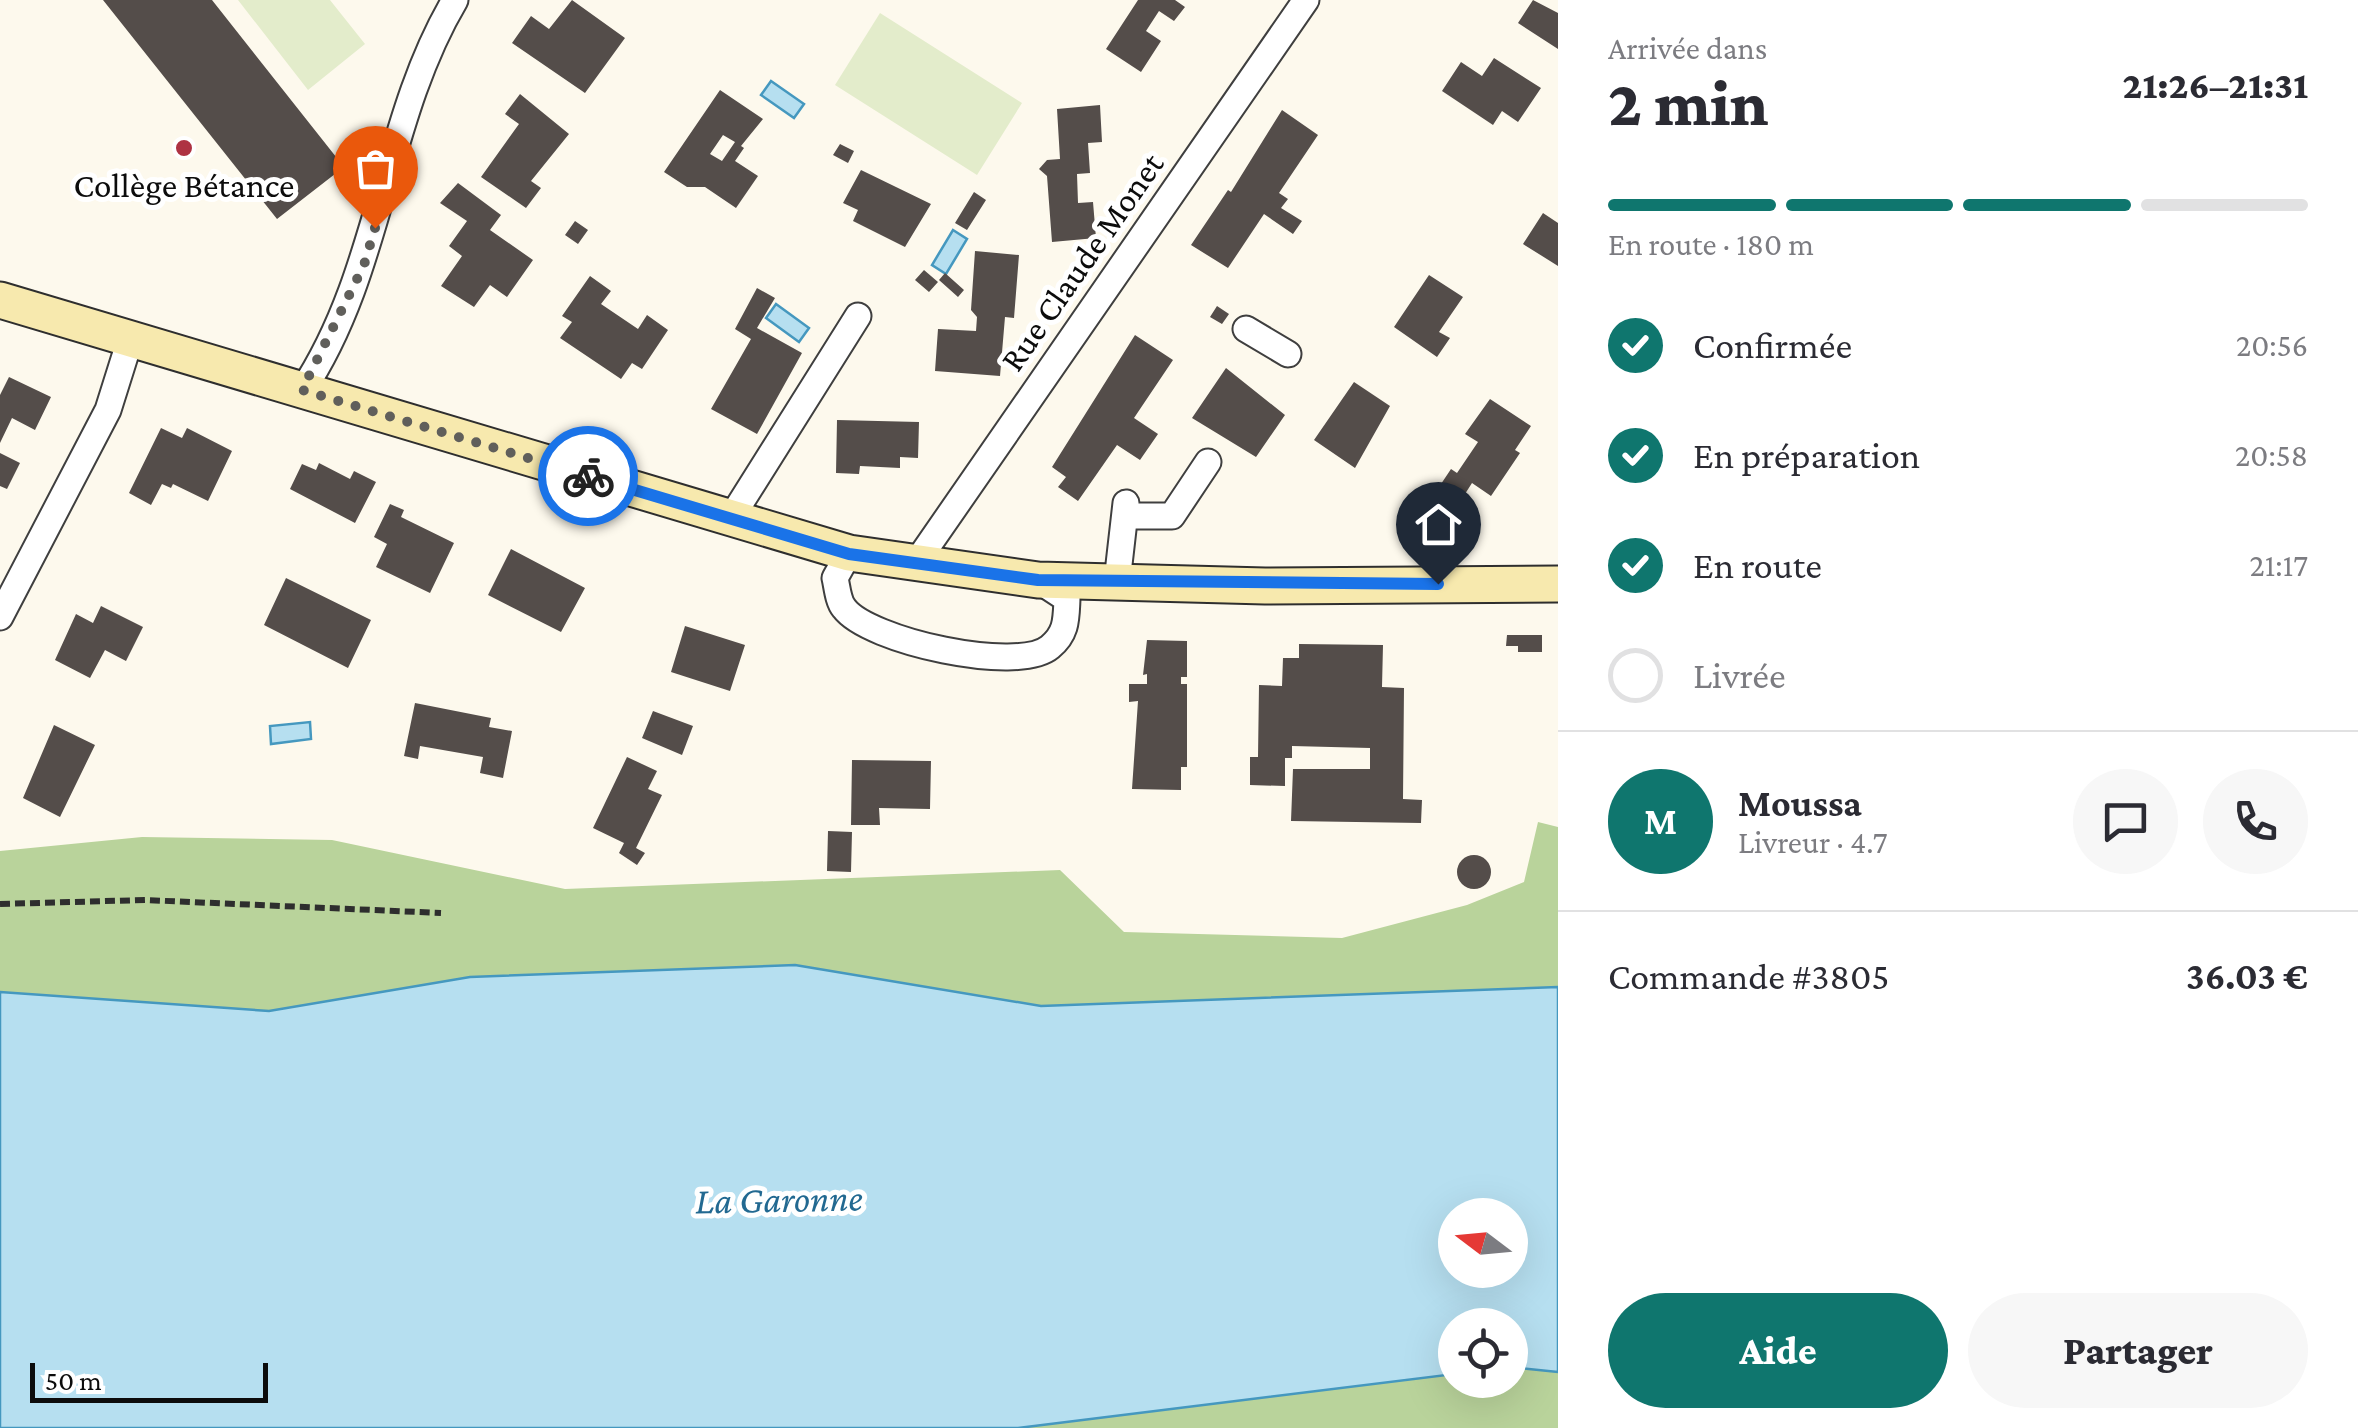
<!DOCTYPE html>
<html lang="fr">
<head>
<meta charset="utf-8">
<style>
  :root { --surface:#fff; --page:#f7f7f7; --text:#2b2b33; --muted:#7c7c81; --line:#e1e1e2; --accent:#0f766e }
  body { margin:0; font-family:"Crimson Pro",serif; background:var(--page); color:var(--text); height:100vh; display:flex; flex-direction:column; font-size:38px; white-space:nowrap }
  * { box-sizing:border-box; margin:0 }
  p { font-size:32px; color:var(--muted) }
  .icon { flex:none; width:55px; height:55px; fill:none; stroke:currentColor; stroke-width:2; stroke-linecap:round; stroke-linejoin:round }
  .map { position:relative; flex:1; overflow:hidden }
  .side { display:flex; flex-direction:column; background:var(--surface); width:800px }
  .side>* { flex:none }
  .needle { width:65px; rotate:286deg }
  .tools { position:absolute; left:1438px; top:1198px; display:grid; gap:20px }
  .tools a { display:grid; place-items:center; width:90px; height:90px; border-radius:50%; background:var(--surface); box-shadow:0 10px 40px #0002; font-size:50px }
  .scale { position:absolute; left:30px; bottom:25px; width:238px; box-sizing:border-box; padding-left:10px; border:5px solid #0c0c0c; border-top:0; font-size:28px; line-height:35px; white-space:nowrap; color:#0c0c0c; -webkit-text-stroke:8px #fff; paint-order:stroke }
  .pin { position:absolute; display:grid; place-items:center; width:85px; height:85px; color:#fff; margin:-102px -42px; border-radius:50% 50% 50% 0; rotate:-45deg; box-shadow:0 0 10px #0007 }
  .pin .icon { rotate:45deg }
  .courier { position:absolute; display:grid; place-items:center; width:100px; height:100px; margin:-50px; border:8px solid #1a73e8; border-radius:50%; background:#fff; color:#222; box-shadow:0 2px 12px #0007 }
  .overview em { font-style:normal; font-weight:800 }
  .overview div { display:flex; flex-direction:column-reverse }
  .overview { display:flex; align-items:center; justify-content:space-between; height:170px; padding:0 50px }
  h1 { font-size:65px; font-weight:800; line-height:75px }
  .bar { display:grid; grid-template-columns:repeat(4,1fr); gap:15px 10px; align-content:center; height:120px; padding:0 50px }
  .bar i { height:12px; border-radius:8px; background:var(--line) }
  .bar .current { background:var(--accent) }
  .bar p { grid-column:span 4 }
  .line { display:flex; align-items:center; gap:25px; padding:0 50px; border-top:2px solid var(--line) }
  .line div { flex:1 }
  .round { display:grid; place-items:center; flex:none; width:105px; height:105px; border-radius:52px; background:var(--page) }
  ol { padding:0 50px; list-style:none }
  li { display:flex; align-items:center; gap:30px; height:110px }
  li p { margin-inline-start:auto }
  li .icon { padding:10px; border-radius:50%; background:var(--accent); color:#fff; stroke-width:4 }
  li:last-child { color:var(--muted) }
  li i { width:55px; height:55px; border:5px solid var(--line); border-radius:50% }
  .primary-button { display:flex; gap:20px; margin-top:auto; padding:20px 50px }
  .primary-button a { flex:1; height:115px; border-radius:60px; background:var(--accent); color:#fff; font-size:40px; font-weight:800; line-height:115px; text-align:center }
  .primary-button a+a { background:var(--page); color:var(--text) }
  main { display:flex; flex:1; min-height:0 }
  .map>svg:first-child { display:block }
  .forest { fill:#b9d39b }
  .pitch { fill:#e3eccb }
  .water { fill:#b6dff0; stroke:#4598bf; stroke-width:2.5; fill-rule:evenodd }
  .building { fill:#544d4a; fill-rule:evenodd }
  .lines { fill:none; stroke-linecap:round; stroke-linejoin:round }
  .street-casing { stroke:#3f3f3f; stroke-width:29 }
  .secondary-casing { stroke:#2e2e2e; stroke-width:39 }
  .path { stroke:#2e2e2e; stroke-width:6; stroke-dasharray:10 5; stroke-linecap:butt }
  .street { stroke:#fff; stroke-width:25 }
  .secondary { stroke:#f7e9ae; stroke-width:35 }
  .done { stroke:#605f5b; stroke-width:10; stroke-dasharray:0 18 }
  .route { stroke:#1a73e8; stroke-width:12 }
  .poi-dot { fill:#ae3242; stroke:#fff; stroke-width:4 }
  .labels { text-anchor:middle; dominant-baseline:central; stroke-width:10; stroke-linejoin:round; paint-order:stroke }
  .poi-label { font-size:35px; fill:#0c0c0c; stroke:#fff }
  .street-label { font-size:35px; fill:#0c0c0c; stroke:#fff }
  .water-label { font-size:38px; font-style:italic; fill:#226991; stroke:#fff }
</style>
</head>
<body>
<main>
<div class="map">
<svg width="1558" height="1428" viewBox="0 0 1558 1428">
  <rect width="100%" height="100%" fill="#fdf9ed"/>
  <path class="forest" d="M1538 822 1558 827V987L1041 1006 795 965 470 977 269 1011 0 992V851L142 837 332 840 565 889 1060 870 1124 932 1342 938 1467 905 1524 882Z
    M1510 1367 1558 1372V1428H1018L1455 1374V1380H1510Z"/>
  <path class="pitch" d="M238 0H330L365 44 308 90Z
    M880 13 1022 103 977 175 835 85Z"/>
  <path class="water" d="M771 81 804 104 794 118 761 95Z
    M953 230 967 239 946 274 932 265Z
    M776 304 809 328 799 342 766 318Z
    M310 722 311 739 271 744 270 726Z
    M795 965 1041 1006 1558 987V1372L1510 1367V1325H1455V1374L1018 1428H0V992L269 1011 470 977ZM1455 1215H1510V1270H1455Z"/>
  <path class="building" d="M103 0H212L344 167 277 219Z
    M572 0 625 38 585 93 512 43 531 16 549 29Z
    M1138 0H1175L1185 7 1174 21 1159 11 1146 31 1161 41 1141 72 1106 49Z
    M1533 0 1558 13V49L1518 23Z
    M1494 58 1541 88 1518 122 1502 111 1493 125 1442 91 1461 62 1482 76Z
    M720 90 763 119 741 146 744 148 735 161 758 176 736 208 705 187H687L664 172ZM723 135 735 142 722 161 710 154Z
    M520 94 569 134 531 181 541 188 526 208 481 177 519 124 505 114Z
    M1100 105 1102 142 1088 143 1090 173 1077 174 1078 203 1093 202 1096 238 1052 242 1047 176 1039 169 1047 160 1060 159 1057 109Z
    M1282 110 1318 135 1279 193 1288 199 1281 208 1302 221 1293 234 1264 214 1228 268 1191 245 1228 190 1231 192Z
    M840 144 854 151 848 163 833 155Z
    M861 170 931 204 905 247 853 221 858 210 843 203Z
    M458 183 501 215 490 230 533 260 507 297 490 285 474 307 441 286 462 256 449 246 467 221 440 203Z
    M974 192 986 200 967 230 955 223Z
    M1543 213 1558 223V266L1523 244Z
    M575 221 588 230 578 244 565 235Z
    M975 251 1019 255 1014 318 1005 317 1000 376 935 371 938 329 976 331 977 317 971 310Z
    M924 270 938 282 929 292 915 280Z
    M945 273 964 290 958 297 939 280Z
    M1429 275 1463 297 1439 332 1450 338 1437 357 1394 327Z
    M590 276 611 291 601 304 638 329 647 315 668 330 642 369 632 363 621 379 560 338 572 322 562 316Z
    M757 288 775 298 757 328 802 353 757 434 711 409 751 339 735 329Z
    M1217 306 1229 314 1222 324 1210 317Z
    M1135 335 1173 360 1134 418 1158 434 1140 460 1117 445 1078 501 1058 487 1066 477 1052 467Z
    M1226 368 1285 415 1256 457 1192 418Z
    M9 377 51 397 35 430 12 418 0 443V395Z
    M1354 382 1390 406 1355 468 1314 440Z
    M1490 399 1531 426 1515 450 1520 453 1491 496 1472 483 1449 519 1427 505 1451 469 1457 473 1478 442 1465 434Z
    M837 420 919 422 918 458 900 457V468L860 466 859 474 836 473Z
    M161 428 182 438 187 428 232 451 208 501 173 484 171 488 162 484 151 505 129 493Z
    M0 453 20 463 7 489 0 486Z
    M319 463 350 479 354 471 376 482 355 523 290 489 302 464 316 470Z
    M390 504 404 510 401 517 454 543 430 593 376 567 387 544 374 537Z
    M511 549 585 588 561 632 488 595Z
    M286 578 371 620 348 668 264 625Z
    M101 606 143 627 126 661 105 650 90 678 55 660 76 614 93 623Z
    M685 626 745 645 730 691 671 672Z
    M1507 635H1542V652H1518V646H1506Z
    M1147 640 1187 641V677H1181V684H1187V767H1181V790L1132 789 1138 701 1129 702V684H1147V674L1143 675Z
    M1299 644 1383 645 1382 687 1404 688 1403 799 1422 800 1421 823 1291 821 1293 769H1370V748L1292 746V758H1285V786L1250 785V757H1258L1259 685 1282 686 1283 658H1299Z
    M415 703 491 718 489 727 512 731 503 778 480 773 483 757 420 746 418 759 404 756Z
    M653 711 693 726 682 755 642 738Z
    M54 725 95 745 60 817 23 798Z
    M627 757 657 771 648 789 662 795 636 848 645 853 637 865 619 853 624 843 593 828Z
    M852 760 931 761 930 809 879 808 880 825H851Z
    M828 831 852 832 851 872 827 871Z
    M1457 872a17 17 0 1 1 34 0a17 17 0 1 1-34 0Z"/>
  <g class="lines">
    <defs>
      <path id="street" d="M1246 329 1288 354
        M302 391C382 271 383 121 455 0
        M1125 516H1172L1208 462
        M731 518 858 316
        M849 553 835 578C837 586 838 601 844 608 868 641 1018 674 1050 647 1067 633 1066 619 1067 599L1041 582
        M916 563 1306 0
        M1117 582 1126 503
        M0 617 108 410 130 340"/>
      <path id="secondary" d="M0 300 849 553 1038 580 1265 586 1558 584"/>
    </defs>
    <use href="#street" class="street-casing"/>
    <use href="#secondary" class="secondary-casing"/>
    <path class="path" d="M0 904 145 900 441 913"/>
    <use href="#street" class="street"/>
    <use href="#secondary" class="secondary"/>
  </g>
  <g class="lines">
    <path class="done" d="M375 228 364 265 302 390 588 476"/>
    <path class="route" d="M588 476 849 554 1038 580 1438 584"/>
  </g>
  <circle class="poi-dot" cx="184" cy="148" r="10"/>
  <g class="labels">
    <g class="poi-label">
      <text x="184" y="185">Collège Bétance</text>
    </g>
    <g class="street-label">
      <text transform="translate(1082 262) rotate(-55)">Rue Claude Monet</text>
    </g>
    <g class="water-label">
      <text transform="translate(779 1199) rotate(-1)">La Garonne</text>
    </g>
  </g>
</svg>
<div class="tools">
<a><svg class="needle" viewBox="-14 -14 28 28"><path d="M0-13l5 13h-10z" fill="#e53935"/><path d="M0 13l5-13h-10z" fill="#7c7c81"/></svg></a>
<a><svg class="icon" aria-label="locate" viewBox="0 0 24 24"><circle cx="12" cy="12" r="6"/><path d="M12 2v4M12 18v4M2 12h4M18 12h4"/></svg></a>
</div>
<div class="scale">50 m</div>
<div class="pin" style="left:375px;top:228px;background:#ea580c"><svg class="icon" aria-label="bag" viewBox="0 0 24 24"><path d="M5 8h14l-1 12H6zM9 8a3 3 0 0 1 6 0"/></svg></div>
<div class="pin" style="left:1438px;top:584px;background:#1f2937"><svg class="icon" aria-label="home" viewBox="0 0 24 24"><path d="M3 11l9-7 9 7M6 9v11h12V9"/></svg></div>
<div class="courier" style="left:588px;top:476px"><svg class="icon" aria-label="bike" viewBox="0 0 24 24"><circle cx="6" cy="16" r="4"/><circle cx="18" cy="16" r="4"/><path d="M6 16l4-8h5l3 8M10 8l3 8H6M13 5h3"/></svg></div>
</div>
<section class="side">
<div class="overview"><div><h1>2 min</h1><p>Arrivée dans</p></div><em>21:26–21:31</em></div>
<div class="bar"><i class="current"></i><i class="current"></i><i class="current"></i><i></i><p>En route · 180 m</p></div>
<ol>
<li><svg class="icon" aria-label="check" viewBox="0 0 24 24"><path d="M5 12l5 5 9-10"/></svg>Confirmée<p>20:56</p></li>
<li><svg class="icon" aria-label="check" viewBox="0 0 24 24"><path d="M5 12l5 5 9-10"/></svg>En préparation<p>20:58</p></li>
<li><svg class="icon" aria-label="check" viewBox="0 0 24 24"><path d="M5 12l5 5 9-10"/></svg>En route<p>21:17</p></li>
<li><i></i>Livrée</li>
</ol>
<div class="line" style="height:180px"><b class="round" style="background:var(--accent);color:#fff">M</b><div><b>Moussa</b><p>Livreur · 4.7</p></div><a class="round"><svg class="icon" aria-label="chat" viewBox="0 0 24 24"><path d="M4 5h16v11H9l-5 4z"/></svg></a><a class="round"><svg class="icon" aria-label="phone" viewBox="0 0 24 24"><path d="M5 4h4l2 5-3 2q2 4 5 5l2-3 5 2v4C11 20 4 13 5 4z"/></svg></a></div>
<div class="line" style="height:130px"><div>Commande #3805</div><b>36.03 €</b></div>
<div class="primary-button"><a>Aide</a><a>Partager</a></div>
</section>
</main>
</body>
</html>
